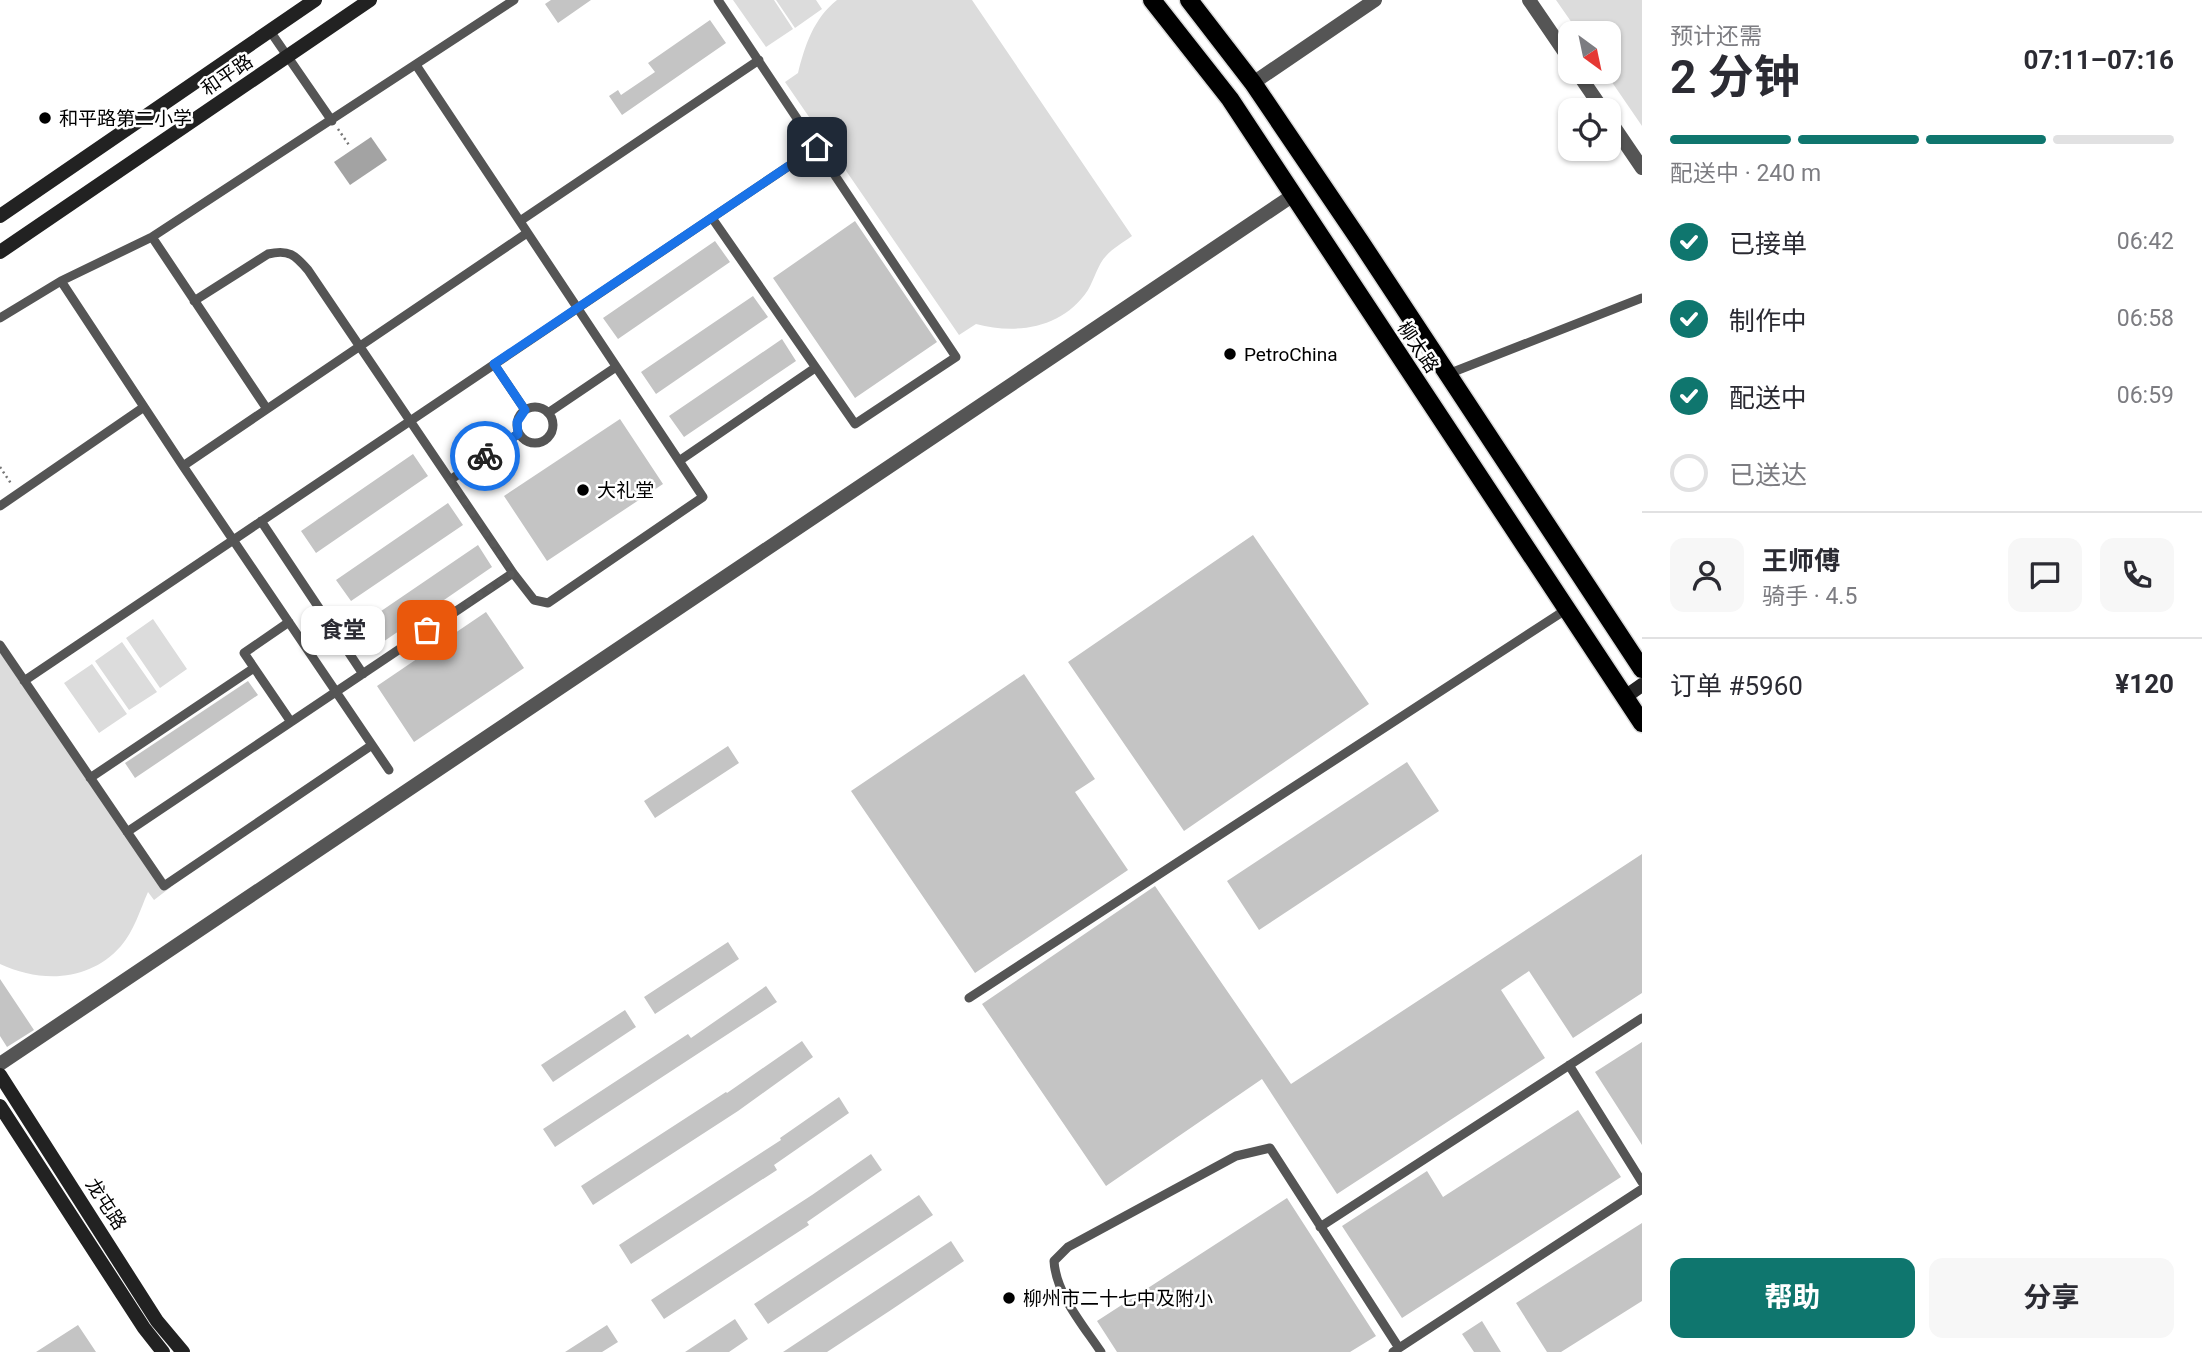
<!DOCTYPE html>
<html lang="zh">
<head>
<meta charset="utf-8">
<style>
  :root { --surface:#fff; --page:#f7f7f7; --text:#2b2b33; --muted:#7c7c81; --line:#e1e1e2; --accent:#0f766e }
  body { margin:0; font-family:Roboto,"Noto Sans SC",sans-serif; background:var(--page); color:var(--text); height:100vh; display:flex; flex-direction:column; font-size:26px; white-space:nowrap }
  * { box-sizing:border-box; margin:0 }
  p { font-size:23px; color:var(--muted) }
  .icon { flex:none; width:38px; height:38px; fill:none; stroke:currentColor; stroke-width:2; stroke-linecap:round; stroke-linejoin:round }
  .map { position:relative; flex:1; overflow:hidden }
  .drawer { display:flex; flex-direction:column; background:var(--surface); width:560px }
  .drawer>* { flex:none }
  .needle { width:46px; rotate:147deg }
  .controls { position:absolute; left:1558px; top:21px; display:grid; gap:14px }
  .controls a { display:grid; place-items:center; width:63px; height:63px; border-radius:14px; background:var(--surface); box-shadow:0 2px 5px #0004; font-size:35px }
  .pin { position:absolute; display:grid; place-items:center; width:60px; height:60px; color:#fff; margin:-30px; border-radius:14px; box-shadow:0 4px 10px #0006 }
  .courier { position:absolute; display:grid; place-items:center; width:70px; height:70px; margin:-35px; border:5px solid #1a73e8; border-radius:50%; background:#fff; color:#222; box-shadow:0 2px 9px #0007 }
  .bubble { position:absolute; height:49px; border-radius:14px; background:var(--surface); box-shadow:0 2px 5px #0004; font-size:23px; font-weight:700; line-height:49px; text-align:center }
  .summary em { font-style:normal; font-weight:700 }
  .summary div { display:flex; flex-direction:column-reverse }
  .summary { display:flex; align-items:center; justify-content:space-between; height:119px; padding:0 28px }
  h1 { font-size:46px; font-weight:700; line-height:52px }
  .bar { display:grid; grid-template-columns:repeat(4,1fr); gap:10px 7px; align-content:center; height:84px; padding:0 28px }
  .bar i { height:9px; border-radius:5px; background:var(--line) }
  .bar .selected { background:var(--accent) }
  .bar p { grid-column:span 4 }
  .line { display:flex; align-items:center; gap:18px; padding:0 28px; border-top:2px solid var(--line) }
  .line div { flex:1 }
  .round { display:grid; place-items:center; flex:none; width:74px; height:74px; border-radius:14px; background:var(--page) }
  ol { padding:0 28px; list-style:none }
  li { display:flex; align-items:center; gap:21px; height:77px }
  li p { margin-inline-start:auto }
  li .icon { padding:7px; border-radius:50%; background:var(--accent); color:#fff; stroke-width:4 }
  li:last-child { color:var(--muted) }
  li i { width:38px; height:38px; border:4px solid var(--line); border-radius:50% }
  .button { display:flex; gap:14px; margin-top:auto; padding:14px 28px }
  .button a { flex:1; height:80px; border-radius:14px; background:var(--accent); color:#fff; font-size:28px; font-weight:700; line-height:80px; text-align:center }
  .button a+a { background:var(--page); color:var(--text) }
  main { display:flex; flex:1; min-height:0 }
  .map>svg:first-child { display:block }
  .green { fill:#dcdcdc }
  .water { fill:#a3a3a3 }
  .building { fill:#c4c4c4 }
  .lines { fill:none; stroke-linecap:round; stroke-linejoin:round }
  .primary-casing { stroke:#dbdbdb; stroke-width:21 }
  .path { stroke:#777; stroke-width:2.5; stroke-dasharray:2 3.5; stroke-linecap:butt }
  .lane { stroke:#555; stroke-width:9 }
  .street { stroke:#555; stroke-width:14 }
  .secondary { stroke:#222; stroke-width:14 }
  .primary { stroke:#000; stroke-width:18 }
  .done { stroke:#595959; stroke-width:7; stroke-dasharray:0 12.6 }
  .route { stroke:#1a73e8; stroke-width:9 }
  .poi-dot { fill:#000; stroke:#fff; stroke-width:2.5 }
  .labels { text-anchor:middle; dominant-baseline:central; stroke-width:5; stroke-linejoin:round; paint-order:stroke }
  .street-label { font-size:19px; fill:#000; stroke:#fff }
  .poi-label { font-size:19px; fill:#000; stroke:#fff; text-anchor:start }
</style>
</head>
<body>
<main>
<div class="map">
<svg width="1642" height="1352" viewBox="0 0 1642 1352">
  <rect width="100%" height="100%" fill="#fff"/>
  <path class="green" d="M733 0H774L793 29 766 47Z
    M776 0H816L822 9 795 28Z
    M837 0H972L1132 236C1124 242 1113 248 1106 256 1098 264 1094 280 1088 290 1063 328 1017 335 976 324L959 335 785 82 798 73C805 45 814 18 837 0Z
    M1556 0H1642V126L1605 72H1608V33H1579Z
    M153 619 187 669 160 688 126 638Z
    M122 642 157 692 129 710 95 661Z
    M0 651 171 887 154 900 148 892C140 910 134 931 121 946 89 982 41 983 0 964Z
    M92 664 127 714 99 733 64 683Z"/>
  <path class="water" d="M371 137 387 160 350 185 334 162Z"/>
  <path class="building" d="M551 0H591L558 23 545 4Z
    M710 20 726 43 622 115 609 96 618 90 621 95 655 72 648 63Z
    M855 221 937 342 855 398 773 278Z
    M715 241 730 262 618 339 603 318Z
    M753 296 768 317 656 394 641 372Z
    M782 339 796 361 684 437 669 416Z
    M620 419 663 484 547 561 504 496Z
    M413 454 428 476 316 553 301 531Z
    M448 503 463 525 351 601 336 580Z
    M1253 535 1369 704 1184 831 1068 662Z
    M478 545 492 567 380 644 365 622Z
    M486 612 524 668 414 742 377 686Z
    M1024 674 1095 779 1075 792 1128 870 975 973 851 791Z
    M248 681 258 695 135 778 125 763Z
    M728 746 739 763 655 818 644 801Z
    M1407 762 1439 811 1259 930 1227 881Z
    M1642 854V993L1573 1038 1529 971 1501 990 1545 1058 1337 1194 1262 1079 1106 1186 982 1004 1155 886 1291 1084Z
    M728 942 739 959 655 1014 644 997Z
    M0 979 34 1030 7 1047 0 1036Z
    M766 986 777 1002 555 1147 543 1129 688 1034 691 1038Z
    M625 1010 636 1027 553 1082 541 1065Z
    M802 1041 813 1057 738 1111 593 1205 581 1186 726 1092 727 1093Z
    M1642 1042V1145L1595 1072Z
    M839 1097 849 1113 774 1165 777 1170 631 1264 619 1245 781 1140 780 1138Z
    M1578 1110 1621 1177 1402 1318 1342 1226 1427 1171 1443 1197Z
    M871 1154 882 1170 807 1222 809 1225 664 1319 651 1300 812 1195Z
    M919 1195 933 1215 768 1324 754 1304Z
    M1287 1198 1376 1336 1350 1352H1117L1097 1321Z
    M1642 1223V1301L1561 1352H1547L1516 1303Z
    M951 1241 964 1261 891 1310 827 1352H783Z
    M735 1319 748 1339 729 1352H685Z
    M1482 1321 1501 1352H1474L1462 1334Z
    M78 1325 96 1352H36Z
    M607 1325 618 1342 602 1352H565Z"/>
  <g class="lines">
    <defs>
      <path id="primary" d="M1152 0 1230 99 1642 723
        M1189 0 1253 83 1360 241 1642 669"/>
    </defs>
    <use href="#primary" class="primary-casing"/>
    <path class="path" d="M338 129 349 145
      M0 467 12 485"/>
    <path class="lane" d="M270 31 332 121
      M712 218 855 424 956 357 718 0
      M520 221 759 60
      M152 237 267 409
      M61 281 183 466 389 770
      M194 301 268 254C289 249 295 255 308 270L513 573 534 600 548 603 703 497 416 65
      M0 318 61 281 152 237 514 0
      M494 364 525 410
      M1448 374 1642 298
      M517 425a18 18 0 1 1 36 0a18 18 0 1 1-36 0Z
      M548 413 616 367
      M679 461 815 368
      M183 466 527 233
      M450 480 518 434
      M0 506 144 407
      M261 521 363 674
      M289 622 244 653 291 722
      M0 645 164 886 372 745
      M24 681 817 147
      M90 778 254 668
      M127 832 513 573
      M969 998 1567 609
      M1569 1065 1642 1182
      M1320 1227 1642 1018
      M1101 1352C1083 1325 1056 1294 1054 1261L1068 1247 1236 1156 1270 1148 1399 1348
      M1393 1352 1642 1189"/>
    <path class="street" d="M1529 0 1570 60
      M1577 72 1603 110
      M1253 83 1375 0
      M1608 118 1642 168
      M0 1064 1292 196"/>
    <path class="secondary" d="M0 216 315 0
      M0 252 370 0
      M1625 697 1642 685
      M0 1075 157 1321 183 1352
      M0 1106 144 1328 163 1352"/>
    <use href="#primary" class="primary"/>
  </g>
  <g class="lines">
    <path class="done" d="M427 630 513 573 450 480 485 456"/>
    <path class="route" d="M485 456 518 434 517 422 525 410 494 364 817 147"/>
  </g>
  <g class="poi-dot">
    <circle cx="45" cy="118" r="7"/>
    <circle cx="1230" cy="354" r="7"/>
    <circle cx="583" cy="490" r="7"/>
    <circle cx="1009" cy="1298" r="7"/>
  </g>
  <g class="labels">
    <g class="street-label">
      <text transform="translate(227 75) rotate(-34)">和平路</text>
      <text transform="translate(1418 347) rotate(56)">柳太路</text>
      <text transform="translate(106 1204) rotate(57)">龙屯路</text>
    </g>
    <g class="poi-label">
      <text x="59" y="118">和平路第二小学</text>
      <text x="1244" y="354">PetroChina</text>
      <text x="597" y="490">大礼堂</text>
      <text x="1023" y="1298">柳州市二十七中及附小</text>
    </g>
  </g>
</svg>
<div class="controls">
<a><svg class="needle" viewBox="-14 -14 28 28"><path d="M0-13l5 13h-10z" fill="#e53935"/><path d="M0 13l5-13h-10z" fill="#7c7c81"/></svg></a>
<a><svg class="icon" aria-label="locate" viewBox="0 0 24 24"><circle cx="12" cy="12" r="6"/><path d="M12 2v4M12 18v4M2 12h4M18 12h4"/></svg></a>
</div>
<div class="pin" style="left:427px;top:630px;background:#ea580c"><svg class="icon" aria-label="bag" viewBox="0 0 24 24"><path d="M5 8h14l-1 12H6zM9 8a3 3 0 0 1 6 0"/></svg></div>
<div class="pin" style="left:817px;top:147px;background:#1f2937"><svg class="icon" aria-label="home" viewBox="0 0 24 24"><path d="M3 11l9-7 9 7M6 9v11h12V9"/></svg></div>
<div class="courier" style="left:485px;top:456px"><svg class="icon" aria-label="bike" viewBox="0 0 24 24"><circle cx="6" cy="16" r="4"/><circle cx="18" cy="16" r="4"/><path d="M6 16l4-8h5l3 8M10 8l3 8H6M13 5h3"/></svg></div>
<div class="bubble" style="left:301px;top:606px;width:84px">食堂</div>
</div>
<section class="drawer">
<div class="summary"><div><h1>2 分钟</h1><p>预计还需</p></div><em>07:11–07:16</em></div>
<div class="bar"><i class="selected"></i><i class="selected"></i><i class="selected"></i><i></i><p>配送中 · 240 m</p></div>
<ol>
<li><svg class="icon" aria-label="check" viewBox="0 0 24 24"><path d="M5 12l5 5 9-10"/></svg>已接单<p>06:42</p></li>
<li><svg class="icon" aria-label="check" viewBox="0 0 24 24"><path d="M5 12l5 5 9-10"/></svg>制作中<p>06:58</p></li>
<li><svg class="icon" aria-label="check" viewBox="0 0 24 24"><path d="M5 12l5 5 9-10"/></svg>配送中<p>06:59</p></li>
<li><i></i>已送达</li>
</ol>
<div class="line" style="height:126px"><a class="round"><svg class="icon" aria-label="person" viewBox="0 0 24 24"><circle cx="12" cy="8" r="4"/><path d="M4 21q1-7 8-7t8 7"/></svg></a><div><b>王师傅</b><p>骑手 · 4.5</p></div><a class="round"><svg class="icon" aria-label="chat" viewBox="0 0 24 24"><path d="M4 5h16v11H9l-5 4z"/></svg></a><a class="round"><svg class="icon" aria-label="phone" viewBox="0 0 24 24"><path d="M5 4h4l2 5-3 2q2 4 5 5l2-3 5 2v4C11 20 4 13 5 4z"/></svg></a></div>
<div class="line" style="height:91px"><div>订单 #5960</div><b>¥120</b></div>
<div class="button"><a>帮助</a><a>分享</a></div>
</section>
</main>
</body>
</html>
